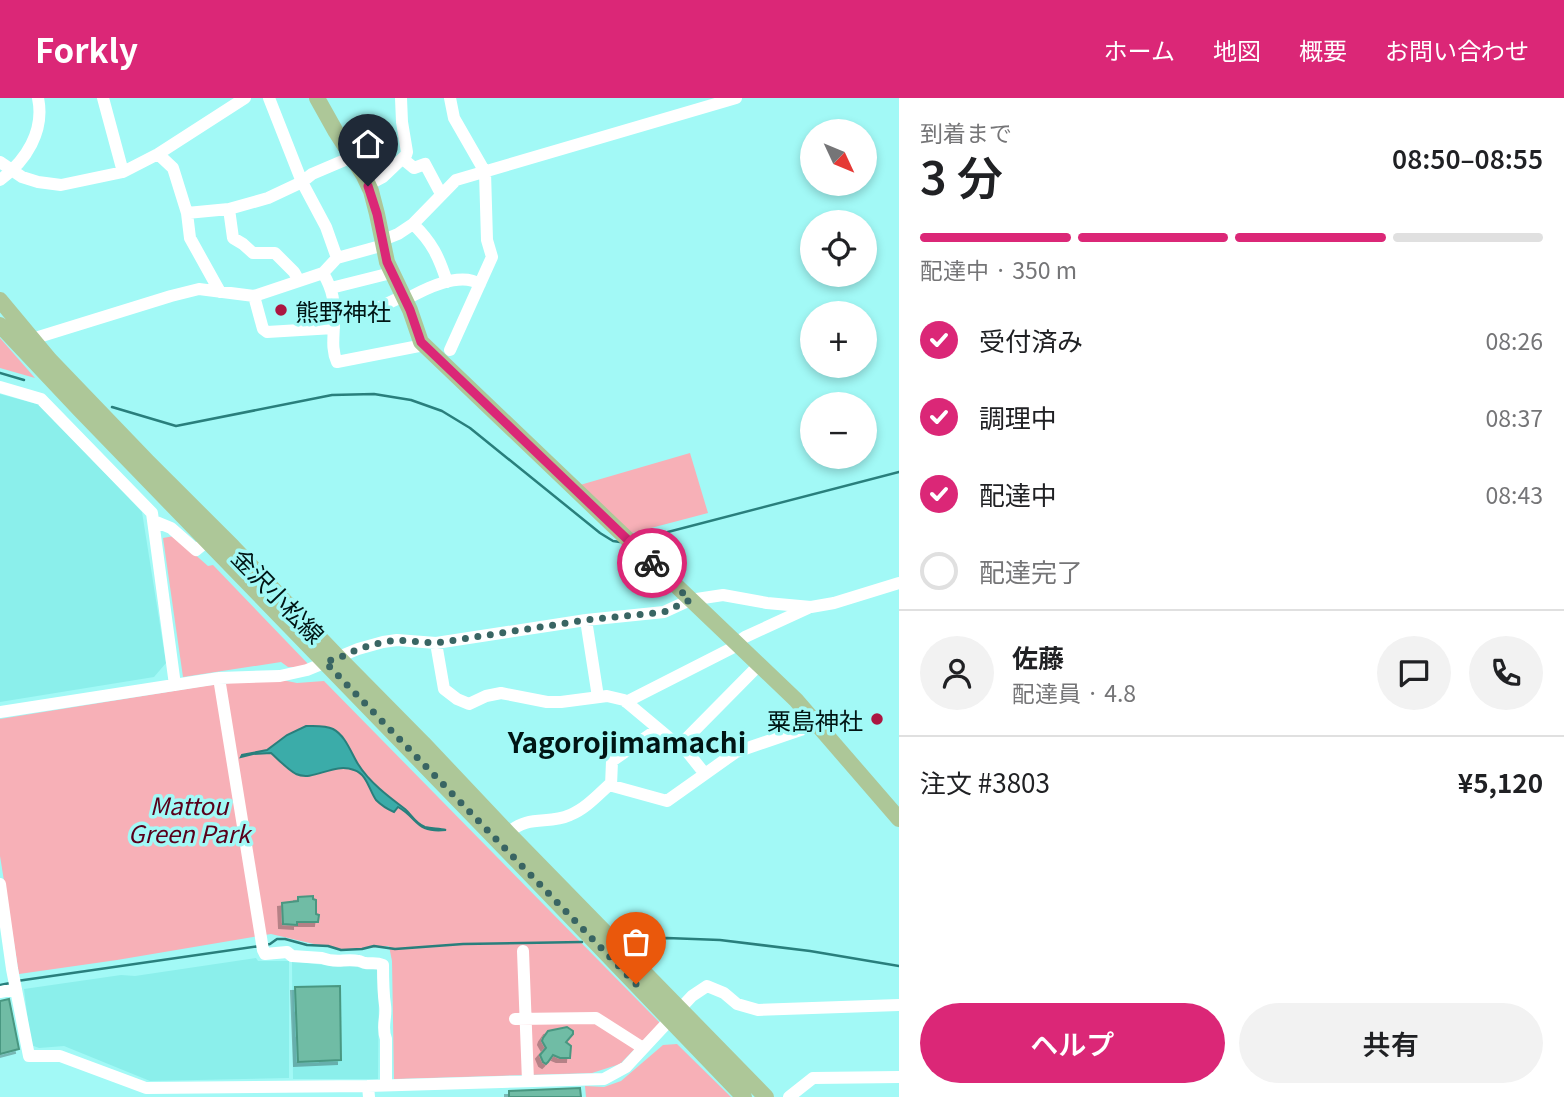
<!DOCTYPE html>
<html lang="ja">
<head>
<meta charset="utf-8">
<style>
  :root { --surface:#fff; --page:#f2f2f2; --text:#202124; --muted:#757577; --line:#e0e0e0; --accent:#db2777 }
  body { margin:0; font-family:Georgia,"Noto Sans JP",serif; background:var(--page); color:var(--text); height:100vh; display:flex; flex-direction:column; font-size:26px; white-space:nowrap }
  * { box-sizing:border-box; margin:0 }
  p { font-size:23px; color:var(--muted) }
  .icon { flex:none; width:38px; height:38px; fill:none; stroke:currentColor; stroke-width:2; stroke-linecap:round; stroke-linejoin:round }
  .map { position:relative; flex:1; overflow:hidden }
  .side { display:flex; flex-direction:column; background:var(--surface); width:665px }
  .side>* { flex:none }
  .needle { width:46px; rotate:134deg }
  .fabs { position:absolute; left:800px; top:21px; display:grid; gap:14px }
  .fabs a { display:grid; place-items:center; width:77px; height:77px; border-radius:50%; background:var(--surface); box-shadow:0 4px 10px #0003; font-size:35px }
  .pin { position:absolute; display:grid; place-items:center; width:60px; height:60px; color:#fff; margin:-72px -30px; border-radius:50% 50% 50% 0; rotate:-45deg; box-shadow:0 0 7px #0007 }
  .pin .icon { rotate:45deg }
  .courier { position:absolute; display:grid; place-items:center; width:70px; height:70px; margin:-35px; border:5px solid #db2777; border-radius:50%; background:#fff; color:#222; box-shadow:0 2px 9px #0007 }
  .overview em { font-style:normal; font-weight:600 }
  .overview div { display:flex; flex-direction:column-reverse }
  .overview { display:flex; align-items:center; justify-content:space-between; height:119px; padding:0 21px }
  h1 { font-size:46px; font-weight:600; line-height:52px }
  .bar { display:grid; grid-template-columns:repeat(4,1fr); gap:10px 7px; align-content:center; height:84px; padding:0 21px }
  .bar i { height:9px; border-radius:5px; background:var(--line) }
  .bar .selected { background:var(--accent) }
  .bar p { grid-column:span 4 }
  .line { display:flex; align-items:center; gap:18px; padding:0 21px; border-top:2px solid var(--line) }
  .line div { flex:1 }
  .round { display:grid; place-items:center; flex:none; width:74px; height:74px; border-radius:37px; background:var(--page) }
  ol { padding:0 21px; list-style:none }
  li { display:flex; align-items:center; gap:21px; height:77px }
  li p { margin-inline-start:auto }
  li .icon { padding:7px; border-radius:50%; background:var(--accent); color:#fff; stroke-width:4 }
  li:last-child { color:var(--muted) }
  li i { width:38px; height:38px; border:4px solid var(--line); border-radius:50% }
  .action { display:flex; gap:14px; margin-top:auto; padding:14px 21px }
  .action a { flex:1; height:80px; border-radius:42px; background:var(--accent); color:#fff; font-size:28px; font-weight:600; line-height:80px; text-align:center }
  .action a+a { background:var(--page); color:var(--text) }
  header { display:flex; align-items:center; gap:42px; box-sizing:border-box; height:98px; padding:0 35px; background:var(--accent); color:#fff }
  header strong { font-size:33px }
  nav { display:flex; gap:38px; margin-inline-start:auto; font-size:24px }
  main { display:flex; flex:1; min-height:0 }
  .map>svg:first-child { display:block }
  .built { fill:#8befeb }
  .green { fill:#f7b0b7 }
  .water { fill:#3baca9; stroke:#297f7c; stroke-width:2 }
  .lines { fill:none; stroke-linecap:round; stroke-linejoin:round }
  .stream { stroke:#297f7c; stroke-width:2.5 }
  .building { fill:#6fbca5; stroke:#4a9781; stroke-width:2; filter:url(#shadow) }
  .minor { stroke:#fff; stroke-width:12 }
  .major { stroke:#adc798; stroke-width:16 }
  .done { stroke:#396563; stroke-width:7; stroke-dasharray:0 12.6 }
  .route { stroke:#db2777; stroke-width:9 }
  .poi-dot { fill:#ab1641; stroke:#a2f9f6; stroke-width:2.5 }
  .labels { text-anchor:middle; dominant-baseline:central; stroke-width:7; stroke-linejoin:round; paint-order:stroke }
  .poi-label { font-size:24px; fill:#001514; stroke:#a2f9f6; text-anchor:start }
  .street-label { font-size:24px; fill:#001514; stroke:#a2f9f6 }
  .park-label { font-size:24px; font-style:italic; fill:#58001b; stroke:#a2f9f6 }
  .quarter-label { font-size:28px; font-weight:bold; fill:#001514; stroke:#a2f9f6 }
</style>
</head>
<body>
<header>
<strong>Forkly</strong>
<nav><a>ホーム</a><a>地図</a><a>概要</a><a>お問い合わせ</a></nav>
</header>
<main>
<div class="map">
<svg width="899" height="999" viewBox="0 0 899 999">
  <defs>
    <filter id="shadow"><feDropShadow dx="-4" dy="4" stdDeviation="0" flood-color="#0004"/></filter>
  </defs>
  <rect width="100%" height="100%" fill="#a2f9f6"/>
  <path class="built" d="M0 296 40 307 142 414 166 565 154 579 0 604Z
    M256 860 258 863H289V980L150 983 64 948 39 950 31 947 24 891 121 877 135 878Z
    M292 863 332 868H374L379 874 378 981H293Z"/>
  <path class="green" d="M0 240 35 280 0 270Z
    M690 355 708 415 632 435 580 387Z
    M174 438 208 468 213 467 311 569H288L281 564 183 579 163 440Z
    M272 580 297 585 324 583 660 925 620 966 592 975 394 981 392 863 389 848 346 852 314 846 271 836 117 862 19 876 0 758V621L205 588Z
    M677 946 731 999H586L585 988 604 989 621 983 663 947Z"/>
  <path class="water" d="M306 628C314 628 325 627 333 631 346 638 351 655 358 666 369 684 389 699 405 711 412 717 415 725 425 729 432 731 439 730 446 732 415 735 419 721 398 709L394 714C387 711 381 707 376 702 369 692 367 676 354 672 333 664 314 684 296 676 287 671 279 662 271 655L253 656 241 659 242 657 267 652 287 637Z"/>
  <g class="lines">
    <path class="stream" d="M0 275 24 282
      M112 309 176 328 332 297 374 296 411 302 442 313 470 330 600 435 613 443 620 444
      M637 442 899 374
      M625 843 667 840 720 842 810 853 899 868
      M266 847 270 846 277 841H285L307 847 328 848 341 852 362 851 374 848 395 851 463 846 582 844
      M17 883 260 848
      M0 887 10 885"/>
  </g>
  <path class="building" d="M313 798V801L316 802V816L319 817 318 824H297V827L283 826 282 805 298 803V799Z
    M340 888 341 962 298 964 295 889Z
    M9 901 19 951 0 956V903Z
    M567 929 573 933V936L566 944 571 948 570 960H560L553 957 548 964 546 966 543 964 540 957 546 950 542 943 543 940 548 933Z
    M580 990 581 999H509V993Z"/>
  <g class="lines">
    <path class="minor" d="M103 0 123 74
      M269 0 302 84 326 129 337 160
      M158 56 173 70 187 115 229 111 233 140 243 146 253 155H275L294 174 299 183
      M403 61 414 70 425 66 441 96
      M0 64 22 79 38 84 61 87 123 74 158 56 245 0
      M0 82C26 63 45 33 38 0
      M368 87 383 79 406 57 407 54 402 24 401 0
      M229 111 268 100 302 84 312 76 352 59
      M187 115 190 140 220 194
      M413 126C432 144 439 159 447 184
      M383 142 398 136 413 126 456 82 736 0
      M323 175C333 192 335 205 334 224 334 238 331 251 337 264L424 247
      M331 190 391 175
      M254 198 263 231 267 234 334 230
      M405 202C424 191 460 173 480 186
      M335 213H372L403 198
      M32 241 171 198 199 191 254 198 323 175 337 160 384 147
      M450 252 492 159 487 142 485 74 454 20 450 0
      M0 289 41 301 152 415 175 587
      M154 423 171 430 196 452 207 443
      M586 522 598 599
      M436 545 444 591 457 601 469 606 486 598 501 595 547 604H561L607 598 624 602 679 648 759 567
      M736 545 745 539 808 510
      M219 580 263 852 265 856 287 854 292 858 322 860C337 866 345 860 359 863 361 863 363 865 365 865 372 866 376 864 383 867 383 880 383 894 385 907 387 920 381 928 386 941V987
      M626 604 738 547
      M0 614 219 580 280 578 307 572 358 551 383 544 397 542 436 545 586 522 664 514 690 502 723 497 767 505 811 509 834 505 899 485
      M681 646 705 676
      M611 688 612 663 658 631
      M508 735C529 716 548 727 570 717 585 711 597 698 609 687L667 703 736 654 818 626
      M0 786 12 871 29 958H60L146 990 368 988
      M523 853 528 983
      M0 894 16 891
      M515 921 596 920 643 950
      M369 999 368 988 604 981 626 969 692 898 707 888 724 895 737 906 758 912 899 907
      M789 999 813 980 899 979"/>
    <path class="major" d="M317 0 336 34 364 78 371 93 377 116 387 164 410 212 421 244 796 602 899 721
      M0 202 50 262 147 363 233 449 339 560 423 645 508 735 766 999
      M0 227 80 312 518 764 744 999"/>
  </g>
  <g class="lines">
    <path class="done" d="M636 886 325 564 339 560 358 551 383 544 397 542 436 545 586 522 664 514 690 502 652 465"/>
    <path class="route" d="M368 88 377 116 387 164 410 212 421 244 652 465"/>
  </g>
  <g class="poi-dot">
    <circle cx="281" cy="212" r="7"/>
    <circle cx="877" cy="621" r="7"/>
  </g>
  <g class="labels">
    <g class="poi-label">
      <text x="295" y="212">熊野神社</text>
      <text x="863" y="621" text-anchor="end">粟島神社</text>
    </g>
    <g class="street-label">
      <text transform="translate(279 497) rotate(46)">金沢小松線</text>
    </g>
    <g class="park-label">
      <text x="189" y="706">Mattou<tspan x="189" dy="28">Green Park</tspan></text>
    </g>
    <g class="quarter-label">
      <text x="627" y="643">Yagorojimamachi</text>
    </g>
  </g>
</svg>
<div class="fabs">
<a><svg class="needle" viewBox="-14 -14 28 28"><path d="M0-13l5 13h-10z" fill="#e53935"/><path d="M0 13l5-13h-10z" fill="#757577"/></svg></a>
<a><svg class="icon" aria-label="locate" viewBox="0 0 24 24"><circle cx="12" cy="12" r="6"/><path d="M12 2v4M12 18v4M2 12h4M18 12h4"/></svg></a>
<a>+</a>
<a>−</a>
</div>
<div class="pin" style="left:636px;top:886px;background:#ea580c"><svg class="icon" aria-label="bag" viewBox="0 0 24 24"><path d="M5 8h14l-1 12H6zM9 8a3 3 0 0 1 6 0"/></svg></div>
<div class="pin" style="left:368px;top:88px;background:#1f2937"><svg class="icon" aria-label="home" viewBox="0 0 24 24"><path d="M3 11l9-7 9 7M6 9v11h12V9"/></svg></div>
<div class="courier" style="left:652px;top:465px"><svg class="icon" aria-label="bike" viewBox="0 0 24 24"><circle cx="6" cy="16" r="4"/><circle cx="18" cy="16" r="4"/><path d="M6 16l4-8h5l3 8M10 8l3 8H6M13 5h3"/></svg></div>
</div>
<section class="side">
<div class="overview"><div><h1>3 分</h1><p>到着まで</p></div><em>08:50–08:55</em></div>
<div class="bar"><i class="selected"></i><i class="selected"></i><i class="selected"></i><i></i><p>配達中 · 350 m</p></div>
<ol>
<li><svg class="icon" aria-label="check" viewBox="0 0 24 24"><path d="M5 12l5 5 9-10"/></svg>受付済み<p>08:26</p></li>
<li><svg class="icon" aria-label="check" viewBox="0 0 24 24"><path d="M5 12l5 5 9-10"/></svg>調理中<p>08:37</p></li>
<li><svg class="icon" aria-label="check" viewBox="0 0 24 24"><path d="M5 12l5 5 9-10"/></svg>配達中<p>08:43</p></li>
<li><i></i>配達完了</li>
</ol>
<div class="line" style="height:126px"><a class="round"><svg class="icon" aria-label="person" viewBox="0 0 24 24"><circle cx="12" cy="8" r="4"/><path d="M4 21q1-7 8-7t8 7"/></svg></a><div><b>佐藤</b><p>配達員 · 4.8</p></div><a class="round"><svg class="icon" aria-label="chat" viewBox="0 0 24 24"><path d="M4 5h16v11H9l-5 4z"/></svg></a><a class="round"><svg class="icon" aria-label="phone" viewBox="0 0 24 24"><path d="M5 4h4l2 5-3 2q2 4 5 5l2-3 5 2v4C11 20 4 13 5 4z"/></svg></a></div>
<div class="line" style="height:91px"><div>注文 #3803</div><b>¥5,120</b></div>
<div class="action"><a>ヘルプ</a><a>共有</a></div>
</section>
</main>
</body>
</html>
